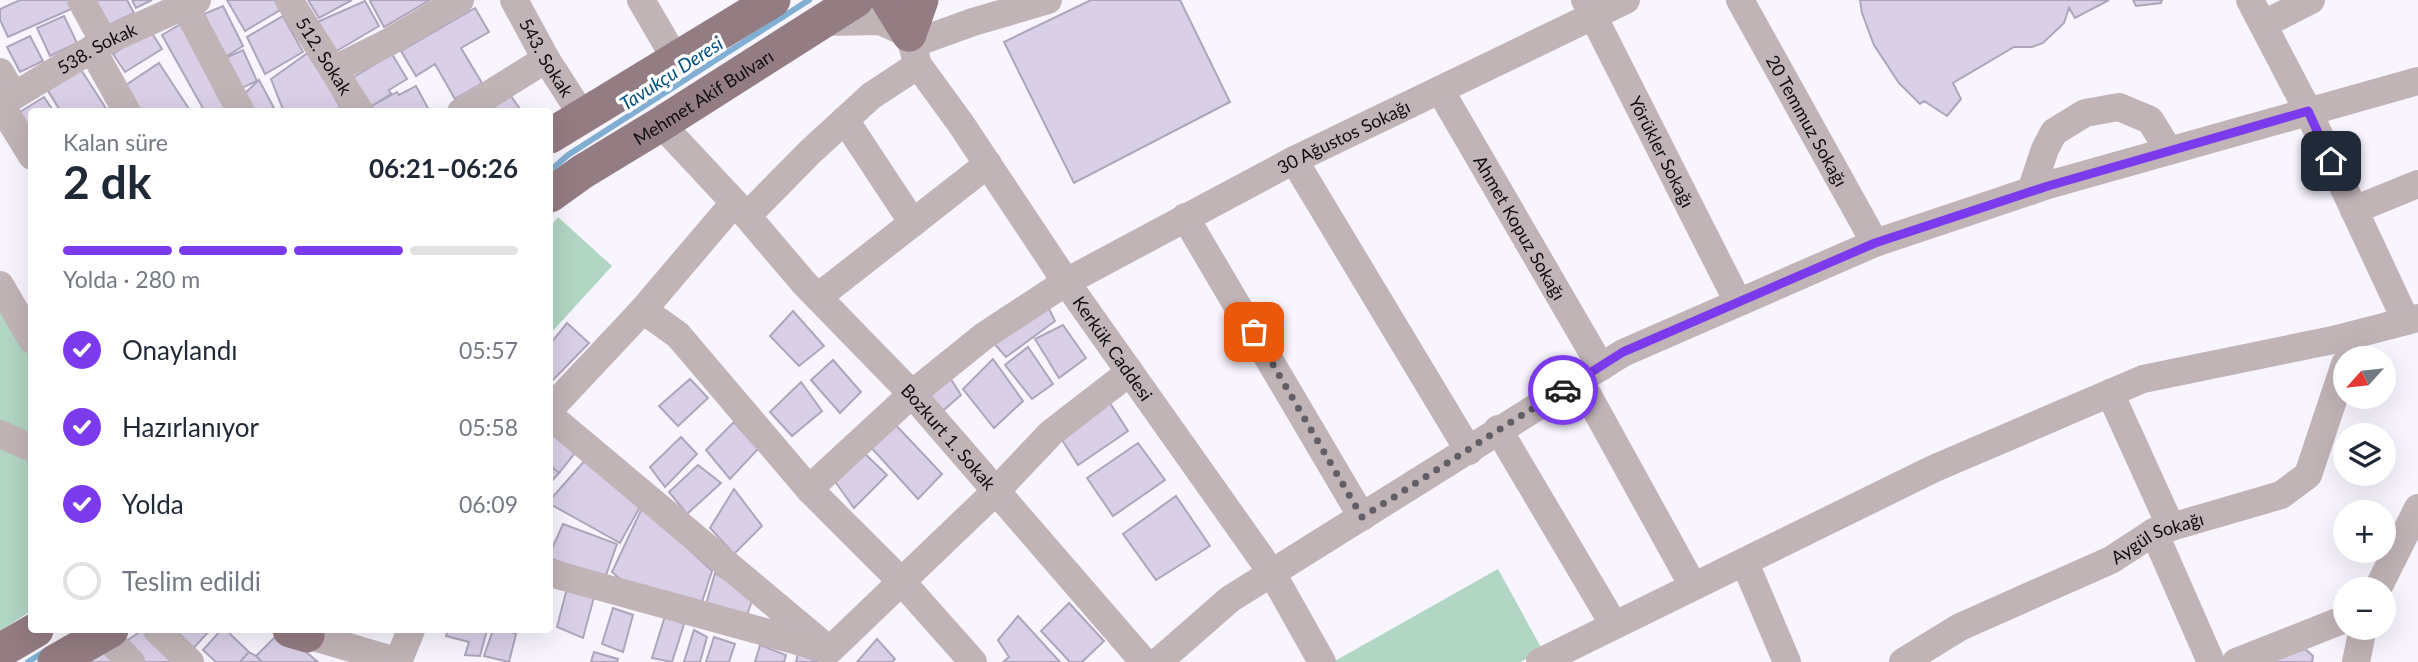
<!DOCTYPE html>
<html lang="tr">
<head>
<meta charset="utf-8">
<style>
  :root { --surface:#fff; --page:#f2f2f3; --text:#1f2937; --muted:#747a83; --line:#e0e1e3; --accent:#7c3aed }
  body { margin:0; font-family:Lato,sans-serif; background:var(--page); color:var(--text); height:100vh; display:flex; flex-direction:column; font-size:26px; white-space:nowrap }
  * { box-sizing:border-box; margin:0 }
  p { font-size:23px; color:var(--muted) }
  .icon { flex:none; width:38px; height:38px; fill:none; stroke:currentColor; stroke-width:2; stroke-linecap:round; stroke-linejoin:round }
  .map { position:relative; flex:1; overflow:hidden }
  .side { position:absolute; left:28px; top:108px; width:525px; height:525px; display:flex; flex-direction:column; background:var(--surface); border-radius:7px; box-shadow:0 7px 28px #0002 }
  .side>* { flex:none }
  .needle { width:46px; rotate:243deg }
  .fabs { position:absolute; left:2333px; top:346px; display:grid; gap:14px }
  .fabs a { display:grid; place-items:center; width:63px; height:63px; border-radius:50%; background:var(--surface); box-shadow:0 7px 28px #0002; font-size:35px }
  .pin { position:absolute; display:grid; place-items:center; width:60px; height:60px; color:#fff; margin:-30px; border-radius:14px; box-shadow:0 4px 10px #0006 }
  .courier { position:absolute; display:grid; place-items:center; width:70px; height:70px; margin:-35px; border:5px solid #7c3aed; border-radius:50%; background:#fff; color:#222; box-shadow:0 2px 9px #0007 }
  .headline em { font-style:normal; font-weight:700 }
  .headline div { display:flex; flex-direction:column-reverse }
  .headline { display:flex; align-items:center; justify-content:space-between; height:119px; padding:0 35px }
  h1 { font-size:46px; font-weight:700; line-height:52px }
  .bar { display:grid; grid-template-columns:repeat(4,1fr); gap:10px 7px; align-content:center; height:84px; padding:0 35px }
  .bar i { height:9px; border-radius:5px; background:var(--line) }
  .bar .selected { background:var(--accent) }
  .bar p { grid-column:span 4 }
  ol { padding:0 35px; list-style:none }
  li { display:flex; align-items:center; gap:21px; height:77px }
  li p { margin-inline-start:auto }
  li .icon { padding:7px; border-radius:50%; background:var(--accent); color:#fff; stroke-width:4 }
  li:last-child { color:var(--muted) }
  li i { width:38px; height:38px; border:4px solid var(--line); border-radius:50% }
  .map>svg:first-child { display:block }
  .green { fill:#b1d6c3 }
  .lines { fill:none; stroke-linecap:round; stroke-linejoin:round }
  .stream { stroke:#81aed3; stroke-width:6 }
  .building { fill:#d9cfe7; stroke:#aea5bc; stroke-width:2 }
  .minor { stroke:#c1b4b7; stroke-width:28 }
  .major { stroke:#937c82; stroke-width:35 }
  .done { stroke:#615e66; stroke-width:7; stroke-dasharray:0 12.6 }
  .route { stroke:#7c3aed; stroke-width:9 }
  .labels { text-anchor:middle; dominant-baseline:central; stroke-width:7; stroke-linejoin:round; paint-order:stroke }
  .street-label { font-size:18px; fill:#0f0c14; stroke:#fff }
  .water-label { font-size:19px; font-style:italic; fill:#005180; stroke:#fff }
</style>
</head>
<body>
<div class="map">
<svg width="2418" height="662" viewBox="0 0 2418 662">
  <rect width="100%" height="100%" fill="#f9f5ff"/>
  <path class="green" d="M558 217 612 266 550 334V227Z
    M0 307 32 359 31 611 0 631Z
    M1498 569 1543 651 1520 662H1333Z"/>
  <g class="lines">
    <path class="stream" d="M550 171 568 155 809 0
      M28 662 47 650"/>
  </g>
  <path class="building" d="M20 0H75L78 6 8 37 0 20V9Z
    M89 0H127L134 13 103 28Z
    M132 0H152L136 8Z
    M227 0H275L280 10 245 31Z
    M308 0H352L319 18Z
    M372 0H430L384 27 370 1Z
    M1091 0H1180L1230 102 1074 183 1004 42Z
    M1860 0H2109L2075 18 2069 8 2064 23 2043 43 2032 47H2014L1953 83 1961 99 1947 116 1924 101 1920 104 1899 83 1874 45 1862 13Z
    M2133 0H2162L2161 3 2136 6Z
    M365 1 379 26 335 52 315 23Z
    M223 6 243 46 219 61 197 17Z
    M475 8 489 32 461 48 482 83 455 99 435 64 416 76 401 51Z
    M64 16 77 43 50 56 37 28Z
    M283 16 303 52 265 74 247 37Z
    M186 21 235 112H205L162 35Z
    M150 30 162 49 125 72 113 54Z
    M30 36 43 61 20 72 7 47Z
    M243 50 257 81 233 92 219 61Z
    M309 52 343 112H284L271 79Z
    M392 54 407 79 389 90 391 94 370 107 352 78Z
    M159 63 191 112H140L123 87Z
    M78 65 107 110 104 112H61L45 86Z
    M259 80 275 110 272 112H250L241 97Z
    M416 86 430 112H373L370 107 397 92 399 95Z
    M511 96 522 112H486Z
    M44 97 54 112H32V141L15 115Z
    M1045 301 1055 321 1006 357 990 339Z
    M793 311 824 346 799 366 770 336Z
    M567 323 589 343 550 383V344Z
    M1063 325 1086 358 1059 378 1035 339Z
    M1028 347 1053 384 1032 399 1005 365Z
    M993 359 1023 401 994 428 963 389Z
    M833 360 861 392 840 413 811 380Z
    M947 373 961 395 937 416 920 395Z
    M690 379 708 398 678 426 659 406Z
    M801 382 822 411 792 436 770 412Z
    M1106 397 1128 431 1078 465 1059 435Z
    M892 421 942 474 918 499 868 444Z
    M734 422 758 449 730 479 706 450Z
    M550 424 578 449 559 473 550 465Z
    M681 437 697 454 665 487 650 467Z
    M1138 443 1165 480 1113 516 1087 478Z
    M860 449 887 475 854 508 831 476Z
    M588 457 641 505 620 543 550 504V500Z
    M550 465 559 473 550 483Z
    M698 465 721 483 687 514 669 492Z
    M734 489 762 526 734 554 710 528Z
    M1176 496 1210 546 1156 580 1123 534Z
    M643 506 712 571 701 605 631 588 612 572Z
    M563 524 617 544 604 581 550 558V553Z
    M715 573 753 598 744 623 704 611Z
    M567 588 594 597 583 638 557 627Z
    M1069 603 1104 641 1082 662H1070L1041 631Z
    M613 608 633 615 623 652 602 644Z
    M665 616 684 624 672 662 652 658Z
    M1018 616 1060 662H1003L1009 657 998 640Z
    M143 630 177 662H143L123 643Z
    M172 630H210L191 651Z
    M221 630H226L249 652 240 662H216L203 650Z
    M448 630H487L480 656 465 655 469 642 446 636Z
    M493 630H507L516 634 509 662 484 656Z
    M694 630 707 637 700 662H684Z
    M281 631 318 662H262L256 656Z
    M714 637 735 644 729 662H706Z
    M100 639 121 662H80Z
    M877 639 895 659 892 662H857Z
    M760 645 786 655 784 662H755Z
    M2305 649 2313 656 2312 662H2270Z
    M249 652 256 656 262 662H240Z
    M594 652 618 659 617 662H591Z
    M798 654 819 662H796Z"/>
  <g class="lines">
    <g class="minor">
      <path d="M81 0 104 42"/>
      <path d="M182 0 241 112"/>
      <path id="s1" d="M289 0 360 112"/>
      <path id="s2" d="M514 0 546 59 582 115"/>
      <path d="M641 0 676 60"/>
      <path id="s3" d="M1585 0 1738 302"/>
      <path id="s4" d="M1740 0 1875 243"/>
      <path d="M2250 0 2308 111 2406 321"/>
      <path id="s5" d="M821 22 880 21 909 34 918 65 961 124 1066 282 1272 573 1322 662"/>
      <path d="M2264 24 2311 0"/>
      <path d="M912 44 973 22 1048 0"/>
      <path d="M92 49 127 112"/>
      <path d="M333 70 389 42 460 0"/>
      <path d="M0 72 14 96"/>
      <path id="s6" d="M1440 90 1601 367"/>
      <path d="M461 112 546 59"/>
      <path d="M845 120 913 223"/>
      <path id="s7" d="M661 124 747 216 804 283 912 394 1144 662"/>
      <path id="s8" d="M32 156 0 104 104 42 197 0"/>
      <path d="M1294 160 1469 451"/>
      <path d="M2031 191 2045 149 2054 132 2085 113 2119 107 2150 120 2169 151"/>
      <path d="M2354 210 2418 184"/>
      <path d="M747 216 810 152 871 96 918 65"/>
      <path d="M1185 217 1362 517"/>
      <path d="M0 285 32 340"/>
      <path d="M818 297 988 164"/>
      <path d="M643 310 734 203"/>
      <path d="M1580 381 1693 586"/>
      <path d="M2110 393 2171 527"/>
      <path d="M550 409 643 310 678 335 809 489 902 582 973 662"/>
      <path d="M550 416 821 643"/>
      <path d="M1498 429 1614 625"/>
      <path d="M0 434 32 448"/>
      <path id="s9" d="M809 489 912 394 984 336 1066 282 1294 160 1626 0"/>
      <path d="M2154 532 2211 662"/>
      <path d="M1745 563 1787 662"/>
      <path d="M550 573 830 650 996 491 1051 433 1130 372"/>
      <path d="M2377 590 2418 508"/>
      <path d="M157 630 190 662"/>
      <path d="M103 634 131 662"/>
      <path d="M307 635 399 662"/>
      <path d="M398 662 411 630"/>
      <path d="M1158 662 1230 599 1623 353 1875 243 2048 185 2418 81"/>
      <path d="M1540 662 1933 469 2143 379 2333 340 2418 318"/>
      <path id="s10" d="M1903 662 1960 627 2111 560 2154 532 2281 495 2308 475 2345 364"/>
      <path d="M2236 662 2345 619"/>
      <path d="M2356 662 2363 628"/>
    </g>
    <g class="major">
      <path d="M888 0 909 34"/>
      <path d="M909 34 921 0"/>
      <path d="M550 136 773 0"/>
      <path id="s11" d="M550 195 582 172 661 124 856 0"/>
      <path d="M290 630 307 635"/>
      <path d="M0 651 36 630"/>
      <path d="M55 662 111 630"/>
    </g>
  </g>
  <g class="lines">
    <path class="done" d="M1254 332 1362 517C1430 475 1495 431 1563 390"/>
    <path class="route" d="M1563 390 1623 352 1875 243 2048 186 2308 111 2331 161"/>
  </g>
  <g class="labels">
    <g class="street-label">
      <text stroke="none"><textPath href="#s8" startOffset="173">538. Sokak</textPath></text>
      <text stroke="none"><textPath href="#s1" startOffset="66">512. Sokak</textPath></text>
      <text stroke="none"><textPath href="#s2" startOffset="66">543. Sokak</textPath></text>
      <text stroke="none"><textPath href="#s11" startOffset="182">Mehmet Akif Bulvarı</textPath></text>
      <text stroke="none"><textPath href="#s4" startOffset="138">20 Temmuz Sokağı</textPath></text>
      <text stroke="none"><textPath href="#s9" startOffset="644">30 Ağustos Sokağı</textPath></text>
      <text stroke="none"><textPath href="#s3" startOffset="170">Yörükler Sokağı</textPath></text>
      <text stroke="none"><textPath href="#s6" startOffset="159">Ahmet Kopuz Sokağı</textPath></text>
      <text stroke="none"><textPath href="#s5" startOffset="467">Kerkük Caddesi</textPath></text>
      <text stroke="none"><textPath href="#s7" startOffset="425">Bozkurt 1. Sokak</textPath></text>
      <text stroke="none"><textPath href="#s10" startOffset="284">Aygül Sokağı</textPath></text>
    </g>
    <g class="water-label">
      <text transform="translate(671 73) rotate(-33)">Tavukçu Deresi</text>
    </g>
  </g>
</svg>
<div class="fabs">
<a><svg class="needle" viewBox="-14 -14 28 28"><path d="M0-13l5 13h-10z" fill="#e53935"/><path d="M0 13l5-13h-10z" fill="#747a83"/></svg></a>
<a><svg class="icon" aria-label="layers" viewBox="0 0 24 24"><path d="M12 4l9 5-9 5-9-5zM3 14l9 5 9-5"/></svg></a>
<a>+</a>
<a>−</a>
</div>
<div class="pin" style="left:1254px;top:332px;background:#ea580c"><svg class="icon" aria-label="bag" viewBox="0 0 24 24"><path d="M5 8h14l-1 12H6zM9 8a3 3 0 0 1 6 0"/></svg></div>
<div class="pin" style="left:2331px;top:161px;background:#1f2937"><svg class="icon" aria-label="home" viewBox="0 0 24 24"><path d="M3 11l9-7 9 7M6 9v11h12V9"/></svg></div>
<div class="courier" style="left:1563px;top:390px"><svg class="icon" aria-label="car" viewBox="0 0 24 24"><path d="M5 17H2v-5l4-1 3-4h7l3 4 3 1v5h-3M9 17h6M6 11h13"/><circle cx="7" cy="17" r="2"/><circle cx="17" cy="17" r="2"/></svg></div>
<section class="side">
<div class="headline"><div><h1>2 dk</h1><p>Kalan süre</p></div><em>06:21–06:26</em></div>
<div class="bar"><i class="selected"></i><i class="selected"></i><i class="selected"></i><i></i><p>Yolda · 280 m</p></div>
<ol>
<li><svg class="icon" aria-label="check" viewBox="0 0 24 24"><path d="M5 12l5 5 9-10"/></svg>Onaylandı<p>05:57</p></li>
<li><svg class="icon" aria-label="check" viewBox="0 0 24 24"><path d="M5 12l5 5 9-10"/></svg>Hazırlanıyor<p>05:58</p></li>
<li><svg class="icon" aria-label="check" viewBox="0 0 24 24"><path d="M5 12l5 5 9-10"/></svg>Yolda<p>06:09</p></li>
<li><i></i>Teslim edildi</li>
</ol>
</section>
</div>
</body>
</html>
